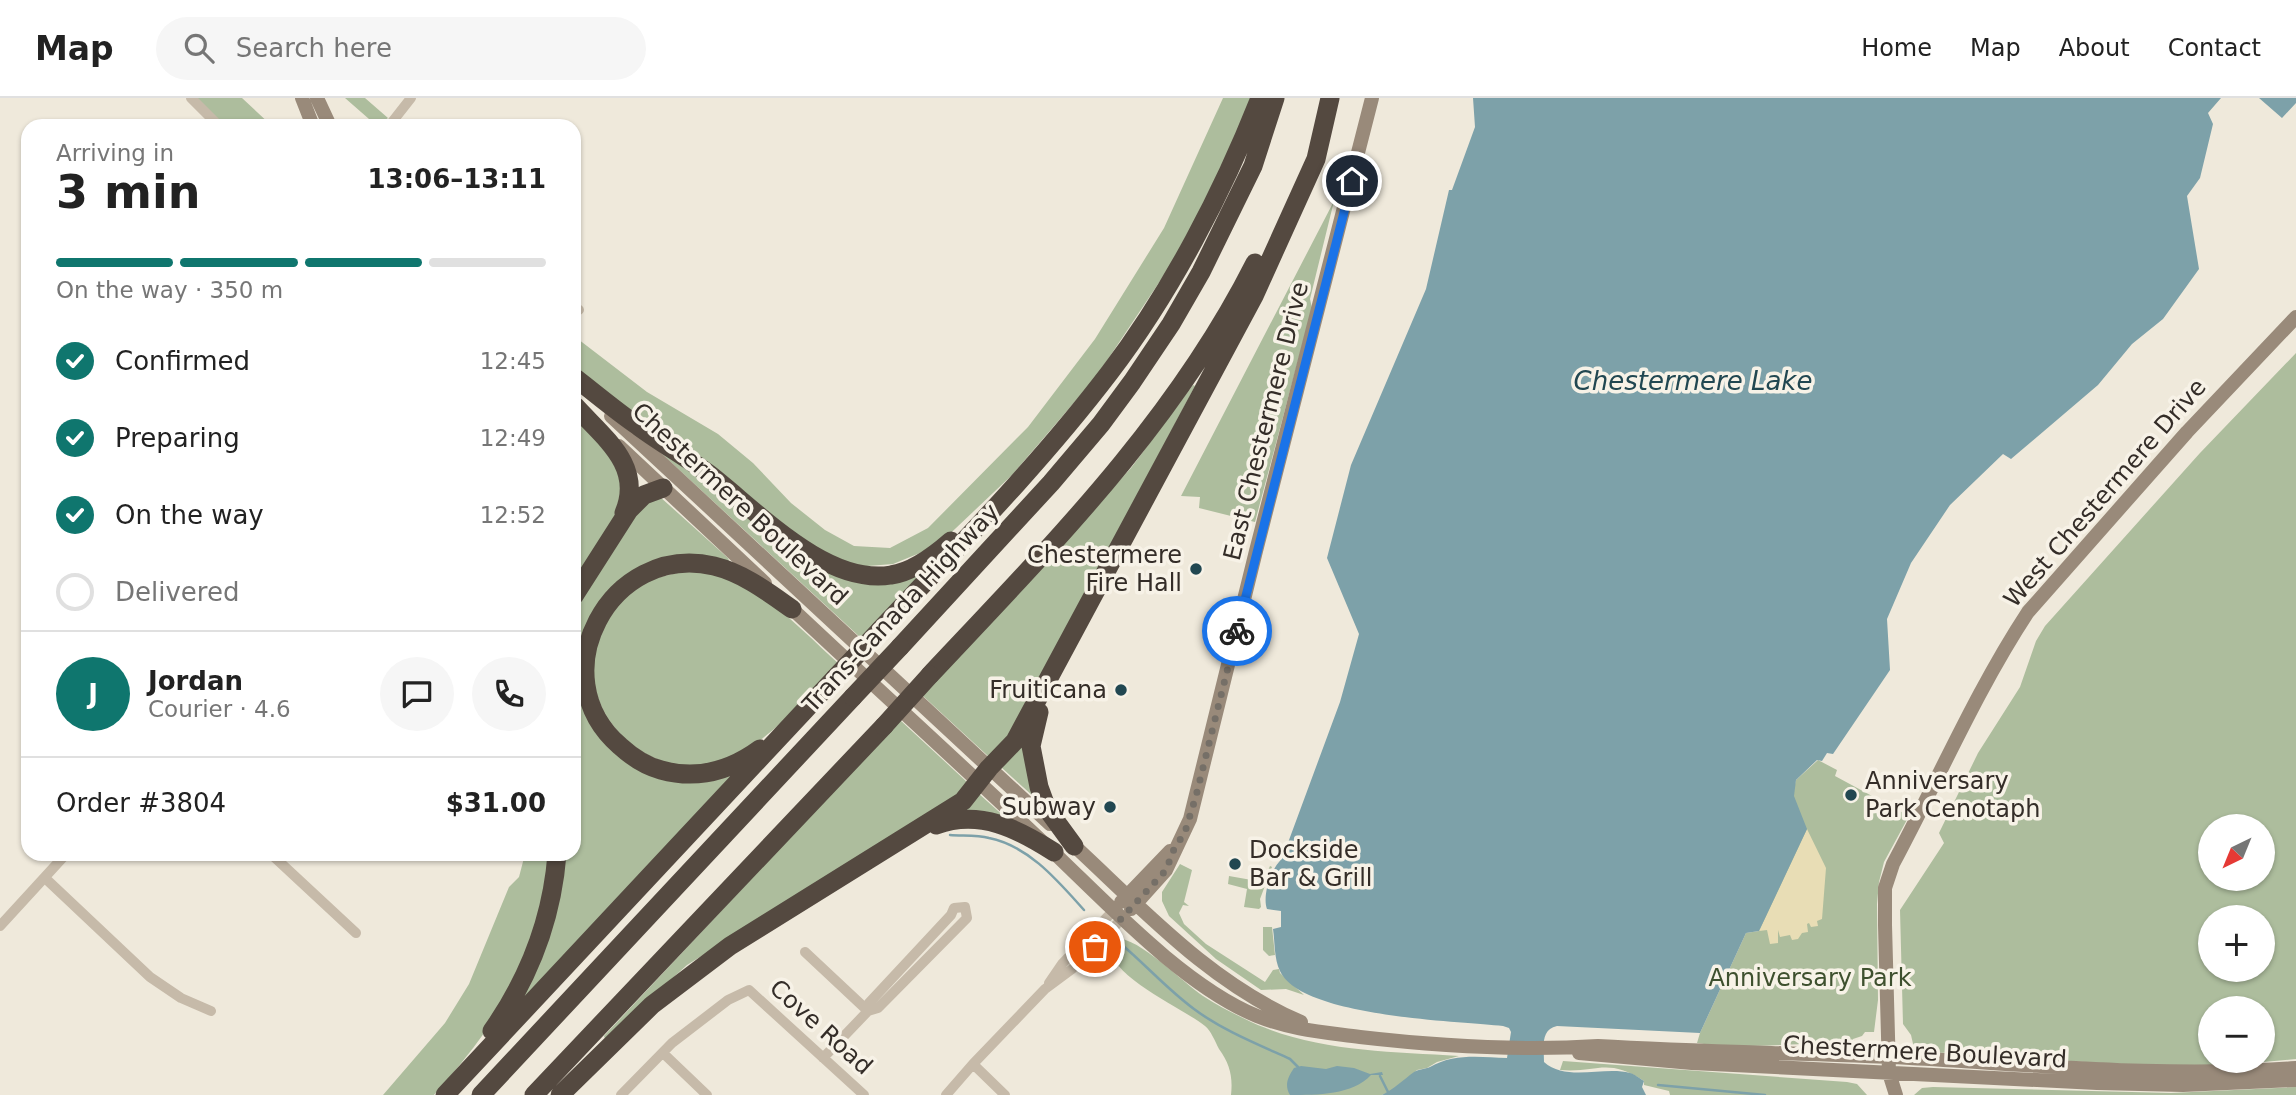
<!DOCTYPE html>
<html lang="en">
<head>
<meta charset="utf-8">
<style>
  :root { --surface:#fff; --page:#f6f6f6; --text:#222; --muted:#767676; --line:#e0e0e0; --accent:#0f766e }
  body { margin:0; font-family:"DejaVu Sans",sans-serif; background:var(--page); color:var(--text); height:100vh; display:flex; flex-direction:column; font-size:26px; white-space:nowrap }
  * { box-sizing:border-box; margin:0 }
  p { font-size:23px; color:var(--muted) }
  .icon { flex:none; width:38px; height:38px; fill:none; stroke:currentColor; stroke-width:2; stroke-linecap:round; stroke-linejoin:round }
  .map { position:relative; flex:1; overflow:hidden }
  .panel { position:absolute; left:21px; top:21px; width:560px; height:742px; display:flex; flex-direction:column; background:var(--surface); border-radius:21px; box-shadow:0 2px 5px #0004 }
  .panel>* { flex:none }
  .needle { width:46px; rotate:223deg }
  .controls { position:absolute; left:2198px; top:716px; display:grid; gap:14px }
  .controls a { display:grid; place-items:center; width:77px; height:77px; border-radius:50%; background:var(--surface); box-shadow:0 2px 5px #0004; font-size:35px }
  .pin { position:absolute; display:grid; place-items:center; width:60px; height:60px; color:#fff; margin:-30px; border:4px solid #fff; border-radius:50%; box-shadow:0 2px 7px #0007 }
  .courier { position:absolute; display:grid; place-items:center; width:70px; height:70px; margin:-35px; border:5px solid #1a73e8; border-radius:50%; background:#fff; color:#222; box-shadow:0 2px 9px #0007 }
  .overview em { font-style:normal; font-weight:700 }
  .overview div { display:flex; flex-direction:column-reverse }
  .overview { display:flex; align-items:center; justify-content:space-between; height:119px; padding:0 35px }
  h1 { font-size:46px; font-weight:700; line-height:52px }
  .bar { display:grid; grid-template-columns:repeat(4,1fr); gap:10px 7px; align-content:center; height:84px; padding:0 35px }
  .bar i { height:9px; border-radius:5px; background:var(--line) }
  .bar .active { background:var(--accent) }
  .bar p { grid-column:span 4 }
  .line { display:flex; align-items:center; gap:18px; padding:0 35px; border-top:2px solid var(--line) }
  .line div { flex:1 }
  .round { display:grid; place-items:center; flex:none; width:74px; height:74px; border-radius:37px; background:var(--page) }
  ol { padding:0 35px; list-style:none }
  li { display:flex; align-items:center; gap:21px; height:77px }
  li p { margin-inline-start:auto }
  li .icon { padding:7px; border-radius:50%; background:var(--accent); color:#fff; stroke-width:4 }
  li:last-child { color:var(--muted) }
  li i { width:38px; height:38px; border:4px solid var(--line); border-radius:50% }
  header { display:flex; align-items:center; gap:42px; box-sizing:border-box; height:98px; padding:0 35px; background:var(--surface); border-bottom:2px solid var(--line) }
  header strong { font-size:33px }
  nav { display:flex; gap:38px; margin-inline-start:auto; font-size:24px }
  .search { width:490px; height:63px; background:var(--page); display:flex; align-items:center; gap:18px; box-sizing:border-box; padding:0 24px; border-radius:38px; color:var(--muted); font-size:26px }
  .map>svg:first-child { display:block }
  .green { fill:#adbd9d; fill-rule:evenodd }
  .sand { fill:#e8ddb5 }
  .water { fill:#7da1a9 }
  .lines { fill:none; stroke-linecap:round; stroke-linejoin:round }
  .stream { stroke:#7da1a9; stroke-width:2.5 }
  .street { stroke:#c6baa9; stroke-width:10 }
  .secondary { stroke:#998a7a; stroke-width:14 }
  .highway { stroke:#544940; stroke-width:19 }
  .highway-bridge { stroke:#544940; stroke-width:19 }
  .done { stroke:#756f67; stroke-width:7; stroke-dasharray:0 12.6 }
  .route { stroke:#1a73e8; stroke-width:9 }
  .poi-dot { fill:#214751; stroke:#f7f2e7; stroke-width:2.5 }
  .labels { text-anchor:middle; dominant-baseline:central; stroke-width:7; stroke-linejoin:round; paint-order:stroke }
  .street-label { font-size:24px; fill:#342d28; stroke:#f7f2e7 }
  .poi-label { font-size:24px; fill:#342d28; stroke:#f7f2e7; text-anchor:end }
  .park-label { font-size:24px; fill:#3e502e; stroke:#f7f2e7 }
  .water-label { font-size:26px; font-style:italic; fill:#214751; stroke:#f7f2e7 }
</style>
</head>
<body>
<header>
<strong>Map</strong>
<div class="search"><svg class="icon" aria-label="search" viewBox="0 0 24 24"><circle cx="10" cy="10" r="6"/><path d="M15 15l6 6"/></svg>Search here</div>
<nav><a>Home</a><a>Map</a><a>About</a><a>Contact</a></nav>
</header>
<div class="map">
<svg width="2296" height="997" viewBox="0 0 2296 997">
  <rect width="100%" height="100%" fill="#efe9db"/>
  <path class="green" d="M196 0H242L272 28H224Z
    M345 0H365L388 20 377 28Z
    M1223 0H1251L1225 62 1178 156 1096 279 1012 377 937 448 893 466 855 469 816 455 574 269V238L647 294 718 336 753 365 791 405 825 432 854 448 890 450 928 430 1028 329 1095 241 1164 130Z
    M1334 103 1310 201 1312 210 1255 424 1199 410 1200 399 1181 398Z
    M2296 255V961C2246 966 2196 969 2146 967 2071 965 1997 956 1922 954L1914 950 1911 937 1903 926 1900 812 1944 745 1939 735 1978 655 2020 589 2036 543 2045 528 2200 355ZM2210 728H2263V780H2210ZM2210 819H2263V872H2210ZM2210 910H2263V962H2210Z
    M1193 287 1195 288 1006 645 988 658 923 598 1131 370Z
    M574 320 599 344 622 375 619 413 574 486Z
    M664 352 816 469 924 474 862 541 661 355Z
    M659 398 728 460 731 468 630 479 580 572 636 668 733 676 521 908 564 756H574V513L588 487 646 401Z
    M684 473C700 474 716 475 732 481 769 496 809 539 839 566 807 598 769 645 726 662 673 682 617 651 598 600 595 590 591 578 592 568 592 559 600 531 605 522 609 514 630 494 639 488 650 480 670 477 684 473Z
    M900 622 968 685 963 695 687 867 605 941 604 938Z
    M1025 639 1033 698 1002 670Z
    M1818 662 1837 672 1835 678 1909 718 1884 764 1879 784 1877 806 1878 902 1874 934H1865L1862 938 1853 941V949C1829 948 1804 945 1781 947 1753 948 1725 950 1697 945L1700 935 1746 835 1759 833 1796 682Z
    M978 695 1007 721 959 712Z
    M525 756H549C543 794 539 835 523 870 501 916 468 959 434 997H383L445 925 469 886 509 789 519 779Z
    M1180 766 1192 772 1184 804 1189 808 1183 807 1179 815 1184 826 1206 846 1265 884 1273 872 1279 871 1280 875 1304 897 1286 891 1261 892 1216 861 1169 818 1162 803V794Z
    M1270 768 1272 769 1260 801 1261 809 1259 811 1244 809 1247 791 1228 786 1229 778 1263 784Z
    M1263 829H1272L1275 857 1269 858 1263 852Z
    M1115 840C1139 839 1182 884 1203 898 1216 907 1231 914 1245 921 1312 954 1386 953 1459 958L1437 964 1427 970 1417 972 1395 991 1382 997H1231C1233 979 1230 966 1219 951 1215 943 1211 933 1205 928 1178 907 1112 881 1107 845Z
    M1563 963 1847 984 1857 986 1867 997H1670L1669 993 1644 987V983C1607 959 1598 975 1560 972Z
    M1933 989 2171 995 2296 989V997H1914L1922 990Z"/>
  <path class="sand" d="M1807 731 1826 770 1822 821 1817 823 1818 828 1811 829 1809 825 1807 826 1808 834 1802 835 1798 841 1792 842 1790 837 1780 839 1778 832V845L1770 846 1767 832 1759 833Z"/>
  <path class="water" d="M1473 0H2221L2208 15 2213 26 2200 80 2187 98 2199 171 2163 221 2132 246 2098 287 2011 361 2003 356 1950 407 1911 465 1887 521 1890 572 1833 656 1827 655 1822 663 1817 662 1796 682 1794 698 1807 731 1759 833 1746 835 1700 935 1557 928C1540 932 1544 949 1544 964 1566 984 1604 968 1630 975 1635 976 1640 981 1644 983L1642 989 1646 997H1382C1394 991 1403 982 1414 974 1419 971 1425 971 1430 969 1454 955 1480 959 1507 960L1511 934 1509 930 1503 928C1456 923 1301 919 1280 873 1274 861 1275 844 1273 831L1281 829V813L1267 811C1262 798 1271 770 1282 761L1340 604 1359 536 1327 460 1351 367 1426 191 1449 92H1452L1475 29Z
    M2259 0H2296V5L2282 20Z
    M1301 968 1326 971 1337 968 1354 970 1370 976 1382 974 1383 977H1371C1353 997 1317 997 1290 997 1284 987 1288 979 1294 970Z"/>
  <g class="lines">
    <path class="stream" d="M950 737C963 738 977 737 989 740 1029 748 1058 783 1084 812
      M1121 846C1146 867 1167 891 1194 911 1222 932 1257 946 1290 961L1298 969
      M1380 978 1388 994
      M1658 987 1765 997"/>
    <path class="street" d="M191 0 219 28
      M389 28 411 0
      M574 208 579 212
      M271 756 356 835
      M45 780 150 879 181 900 211 913
      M0 828 66 756
      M805 854 868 913
      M1049 885 1062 866 1114 812
      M663 955 707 997
      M823 960 868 913 878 910 967 820 965 809 954 810 951 817 869 905 868 913
      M973 966 1005 997
      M621 997 672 945 728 902 749 892 864 997
      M946 997 973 966 1045 891 1072 871 1123 820"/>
    <path class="secondary" d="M302 0 313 28
      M317 0 330 28
      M611 318 1050 726
      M619 348 765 485
      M787 506C875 589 964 669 1051 752 1108 806 1184 888 1257 918 1292 932 1323 934 1360 939 1438 948 1519 953 1598 948 1702 954 1806 955 1910 960 2039 967 2167 980 2296 970
      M1068 742C1141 809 1208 884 1301 924
      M1121 804 1170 753
      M1131 811 1166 772 1190 721 1256 453 1372 0
      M1579 955 1692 965 2097 985 2183 987 2296 982
      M1896 997 1889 975 1885 827V790L1893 766C1938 682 1976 593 2028 514L2187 334 2296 219"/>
    <path class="highway" d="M574 279C595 295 616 313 638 328 661 345 686 359 709 376 757 413 826 488 891 477 913 474 935 457 951 443
      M575 308C604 340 644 368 624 415
      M574 498 629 412 644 397 663 390
      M880 532C959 448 1040 366 1110 274 1171 194 1223 94 1260 0
      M900 549 1051 385 1101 326 1132 284 1171 226 1201 174 1253 68 1275 0
      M930 577C1050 449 1175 324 1255 165
      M1039 614 1031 648 1039 689 1047 711 1074 748
      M760 651C730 673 697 682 661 672 646 668 631 658 620 648 539 578 610 444 714 468 743 475 768 494 792 511
      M936 727C980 711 1018 731 1054 754
      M492 933C529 880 552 821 557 756
      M445 997 835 580
      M481 997 853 599
      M534 997 884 628
      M560 997 652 907 730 848 963 703 989 670 1015 643 1254 198 1316 61 1330 0"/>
    <path class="highway-bridge" d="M835 580 880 532
      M853 599 900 549
      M884 628 930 577"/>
  </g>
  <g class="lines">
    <path class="done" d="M1095 849 1166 772 1174 751 1185 734 1196 698 1237 533"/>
    <path class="route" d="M1237 533 1352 83"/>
  </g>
  <g class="poi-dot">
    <circle cx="1196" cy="471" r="7"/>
    <circle cx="1121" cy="592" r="7"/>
    <circle cx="1851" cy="697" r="7"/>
    <circle cx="1110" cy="709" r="7"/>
    <circle cx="1235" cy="766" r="7"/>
  </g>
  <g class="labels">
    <g class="street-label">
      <text transform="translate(1266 323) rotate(-76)">East Chestermere Drive</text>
      <text transform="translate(2105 395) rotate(-49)">West Chestermere Drive</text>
      <text transform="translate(740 406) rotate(43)">Chestermere Boulevard</text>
      <text transform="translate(901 510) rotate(-47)">Trans-Canada Highway</text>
      <text transform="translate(821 929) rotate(42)">Cove Road</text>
      <text transform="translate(1925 954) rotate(3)">Chestermere Boulevard</text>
    </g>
    <g class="poi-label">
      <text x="1182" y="457">Chestermere<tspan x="1182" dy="28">Fire Hall</tspan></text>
      <text x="1107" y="592">Fruiticana</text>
      <text x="1865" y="683" text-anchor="start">Anniversary<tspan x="1865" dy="28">Park Cenotaph</tspan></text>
      <text x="1096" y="709">Subway</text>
      <text x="1249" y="752" text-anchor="start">Dockside<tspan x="1249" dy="28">Bar &amp; Grill</tspan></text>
    </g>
    <g class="park-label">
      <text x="1810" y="880">Anniversary Park</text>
    </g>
    <g class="water-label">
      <text x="1693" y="283">Chestermere Lake</text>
    </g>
  </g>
</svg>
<div class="controls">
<a><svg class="needle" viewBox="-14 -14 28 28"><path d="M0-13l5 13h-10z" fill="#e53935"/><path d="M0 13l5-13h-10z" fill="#767676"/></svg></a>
<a>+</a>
<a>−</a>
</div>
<div class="pin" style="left:1095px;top:849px;background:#ea580c"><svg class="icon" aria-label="bag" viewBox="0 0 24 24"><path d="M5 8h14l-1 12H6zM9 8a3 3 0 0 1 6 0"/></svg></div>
<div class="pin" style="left:1352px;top:83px;background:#1f2937"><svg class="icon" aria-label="home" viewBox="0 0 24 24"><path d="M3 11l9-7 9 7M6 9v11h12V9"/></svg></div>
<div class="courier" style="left:1237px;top:533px"><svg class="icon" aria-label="bike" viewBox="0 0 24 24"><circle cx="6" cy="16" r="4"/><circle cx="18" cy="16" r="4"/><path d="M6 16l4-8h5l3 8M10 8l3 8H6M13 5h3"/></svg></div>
<section class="panel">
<div class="overview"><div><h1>3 min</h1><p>Arriving in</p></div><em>13:06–13:11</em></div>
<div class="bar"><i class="active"></i><i class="active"></i><i class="active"></i><i></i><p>On the way · 350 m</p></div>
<ol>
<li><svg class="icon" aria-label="check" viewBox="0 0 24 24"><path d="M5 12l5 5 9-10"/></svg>Confirmed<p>12:45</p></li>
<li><svg class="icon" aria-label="check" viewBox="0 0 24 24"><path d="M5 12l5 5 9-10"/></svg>Preparing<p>12:49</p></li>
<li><svg class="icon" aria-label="check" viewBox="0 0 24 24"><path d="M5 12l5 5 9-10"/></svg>On the way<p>12:52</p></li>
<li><i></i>Delivered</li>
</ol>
<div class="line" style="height:126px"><b class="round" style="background:var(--accent);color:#fff">J</b><div><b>Jordan</b><p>Courier · 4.6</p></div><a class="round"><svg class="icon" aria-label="chat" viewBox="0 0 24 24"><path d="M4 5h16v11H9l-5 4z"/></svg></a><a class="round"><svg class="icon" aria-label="phone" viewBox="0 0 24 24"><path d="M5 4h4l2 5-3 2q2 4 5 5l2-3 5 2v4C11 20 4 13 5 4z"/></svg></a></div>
<div class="line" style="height:91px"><div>Order #3804</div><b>$31.00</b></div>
</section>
</div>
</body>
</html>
